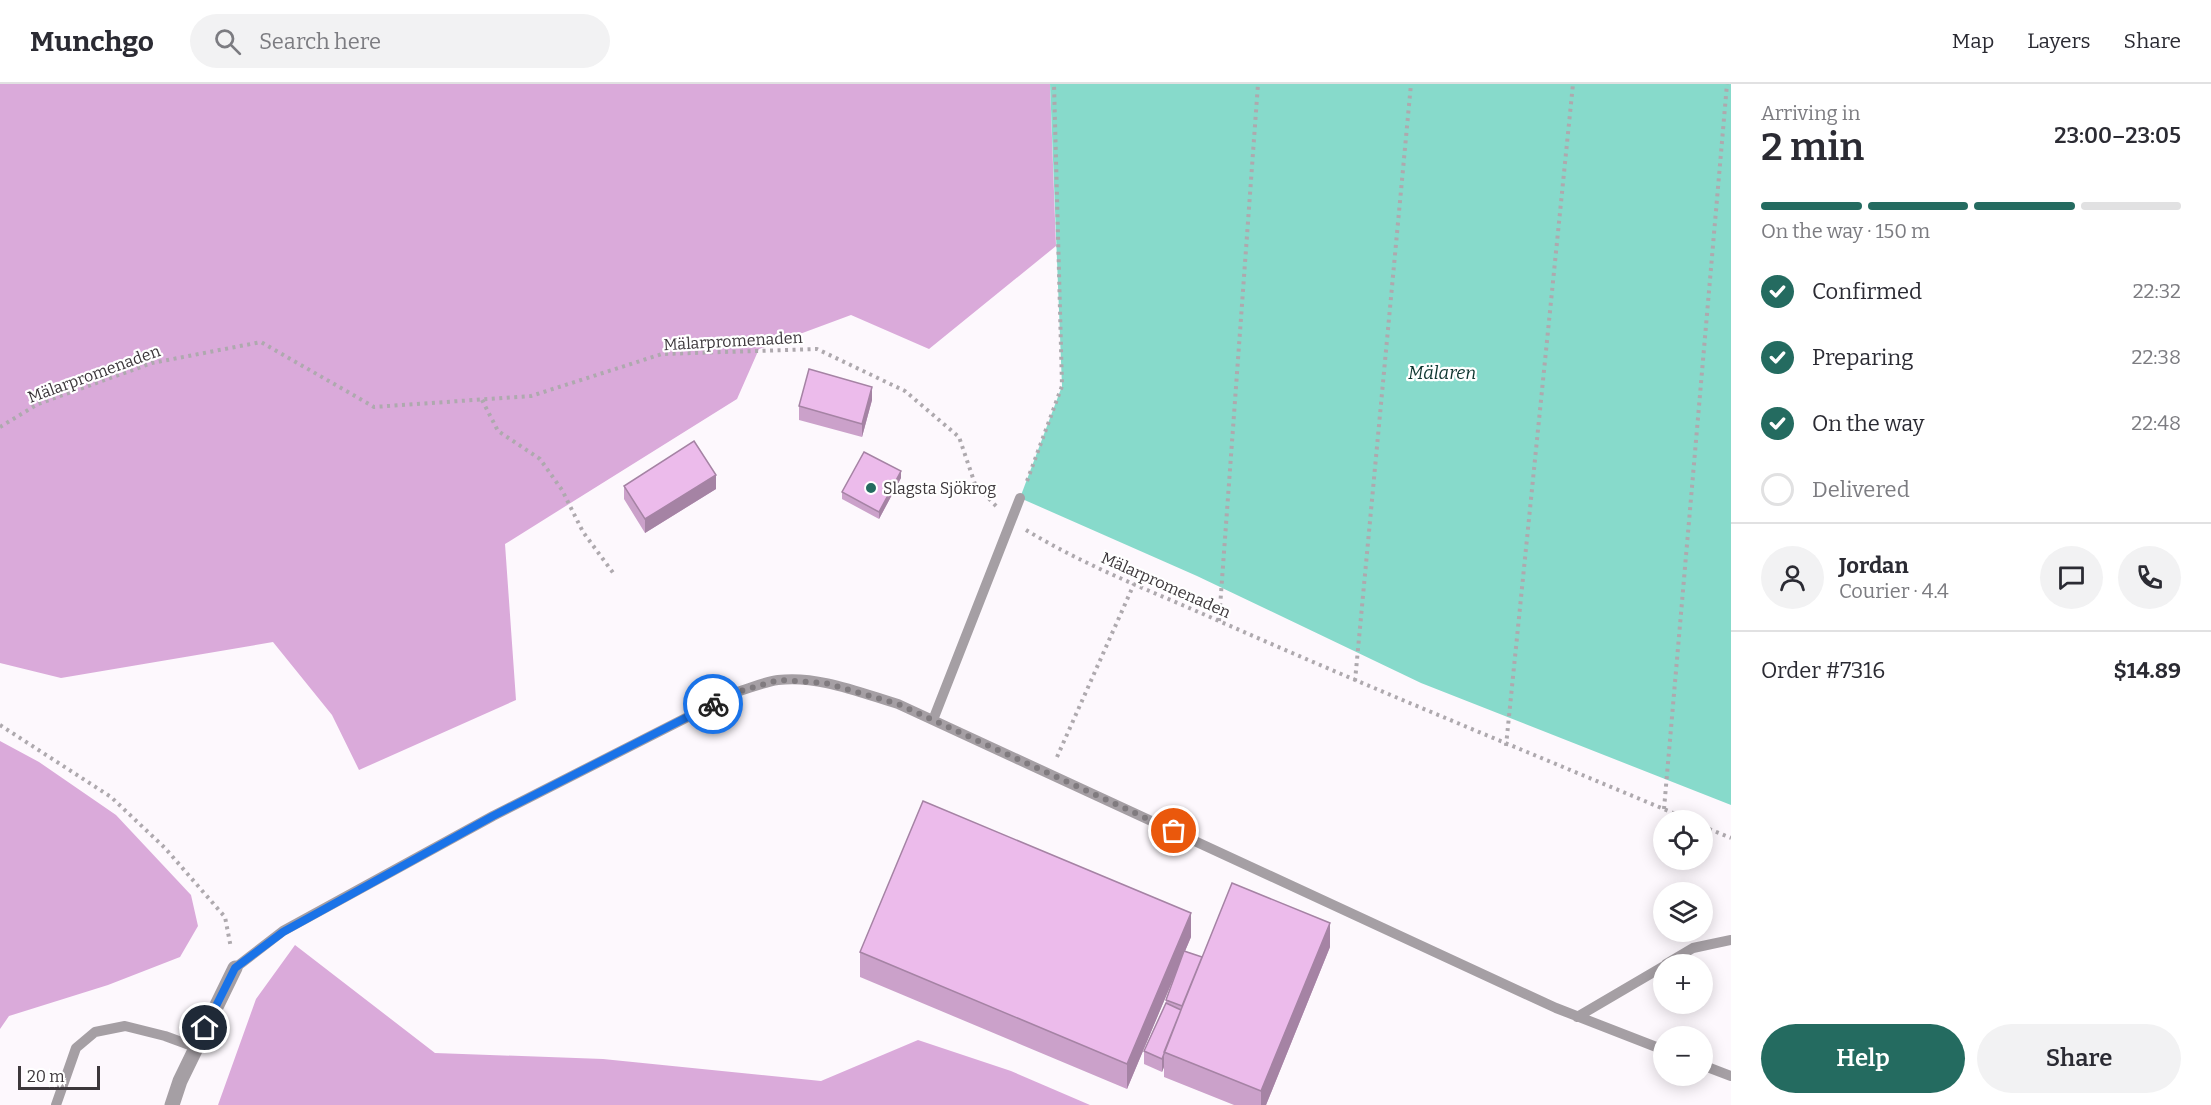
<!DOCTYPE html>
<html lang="en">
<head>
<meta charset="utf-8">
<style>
  :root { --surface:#fff; --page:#f2f2f3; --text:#2b2b33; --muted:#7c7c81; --line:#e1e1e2; --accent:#246b60 }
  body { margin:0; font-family:Bitter,serif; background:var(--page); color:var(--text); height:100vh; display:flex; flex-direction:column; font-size:22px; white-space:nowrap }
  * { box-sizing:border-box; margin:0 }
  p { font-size:20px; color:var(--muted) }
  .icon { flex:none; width:33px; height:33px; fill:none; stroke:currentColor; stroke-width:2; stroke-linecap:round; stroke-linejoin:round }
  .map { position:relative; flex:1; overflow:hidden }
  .side { display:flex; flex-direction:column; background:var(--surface); width:480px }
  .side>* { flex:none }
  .fabs { position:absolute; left:1653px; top:726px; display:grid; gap:12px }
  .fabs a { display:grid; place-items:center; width:60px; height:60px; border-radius:50%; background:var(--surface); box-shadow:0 3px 15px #0003; font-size:30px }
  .scale { position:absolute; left:18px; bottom:15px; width:82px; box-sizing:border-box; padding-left:6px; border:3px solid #3c373b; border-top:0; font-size:16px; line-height:21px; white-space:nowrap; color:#3c373b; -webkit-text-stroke:4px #fff; paint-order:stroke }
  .pin { position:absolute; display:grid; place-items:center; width:51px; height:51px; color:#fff; margin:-26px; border:3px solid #fff; border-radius:50%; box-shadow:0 2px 6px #0007 }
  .courier { position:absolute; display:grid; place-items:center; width:60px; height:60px; margin:-30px; border:4px solid #1a73e8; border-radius:50%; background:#fff; color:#222; box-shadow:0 2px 8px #0007 }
  .summary em { font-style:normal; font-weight:600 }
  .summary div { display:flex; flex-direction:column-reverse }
  .summary { display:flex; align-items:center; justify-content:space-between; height:102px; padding:0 30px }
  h1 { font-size:39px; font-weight:600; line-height:45px }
  .bar { display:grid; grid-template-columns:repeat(4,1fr); gap:9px 6px; align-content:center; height:72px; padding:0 30px }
  .bar i { height:8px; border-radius:4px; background:var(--line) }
  .bar .current { background:var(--accent) }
  .bar p { grid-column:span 4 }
  .line { display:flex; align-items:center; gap:15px; padding:0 30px; border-top:2px solid var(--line) }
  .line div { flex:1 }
  .round { display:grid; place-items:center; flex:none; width:63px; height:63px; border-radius:32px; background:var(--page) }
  ol { padding:0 30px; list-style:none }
  li { display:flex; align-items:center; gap:18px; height:66px }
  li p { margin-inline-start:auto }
  li .icon { padding:6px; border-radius:50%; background:var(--accent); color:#fff; stroke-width:4 }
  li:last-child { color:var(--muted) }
  li i { width:33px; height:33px; border:3px solid var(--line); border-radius:50% }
  .action { display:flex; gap:12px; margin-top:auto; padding:12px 30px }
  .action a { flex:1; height:69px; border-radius:36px; background:var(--accent); color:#fff; font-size:24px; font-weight:600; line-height:69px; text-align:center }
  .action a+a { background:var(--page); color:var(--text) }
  header { display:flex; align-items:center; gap:36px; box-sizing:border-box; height:84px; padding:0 30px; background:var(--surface); border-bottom:2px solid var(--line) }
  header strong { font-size:28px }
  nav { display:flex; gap:33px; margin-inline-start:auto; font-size:21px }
  .search { width:420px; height:54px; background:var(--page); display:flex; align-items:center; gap:15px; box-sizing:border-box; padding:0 21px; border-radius:33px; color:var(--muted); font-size:22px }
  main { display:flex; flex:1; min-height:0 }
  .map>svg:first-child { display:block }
  .forest { fill:#daaada }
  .water { fill:#87dacb }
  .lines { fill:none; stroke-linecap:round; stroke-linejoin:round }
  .path { stroke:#aea9ae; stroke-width:4; stroke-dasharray:3 4.5; stroke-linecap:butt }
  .lane { stroke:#a59fa4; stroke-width:10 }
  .street { stroke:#a59fa4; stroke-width:15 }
  .wall { fill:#cba1ca }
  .shaded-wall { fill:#a583a4 }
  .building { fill:#ecbbeb; stroke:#a583a4; stroke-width:1.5 }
  .done { stroke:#807b7f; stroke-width:6; stroke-dasharray:0 10.8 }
  .route { stroke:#1a73e8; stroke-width:8 }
  .poi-dot { fill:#246b60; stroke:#fff; stroke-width:2 }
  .labels { text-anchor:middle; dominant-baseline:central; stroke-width:4.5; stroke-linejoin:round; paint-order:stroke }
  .street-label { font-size:16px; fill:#3c373b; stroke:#fff }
  .poi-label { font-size:16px; fill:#3c373b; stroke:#fff; text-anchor:start }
  .water-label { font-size:18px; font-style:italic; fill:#0f3731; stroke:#fff }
</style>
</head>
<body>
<header>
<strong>Munchgo</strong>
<div class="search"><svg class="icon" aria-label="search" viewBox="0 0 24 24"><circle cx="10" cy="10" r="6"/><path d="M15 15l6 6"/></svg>Search here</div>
<nav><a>Map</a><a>Layers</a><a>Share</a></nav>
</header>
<main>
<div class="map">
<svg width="1731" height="1021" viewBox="0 0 1731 1021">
  <rect width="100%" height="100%" fill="#fdf8fd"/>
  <path class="forest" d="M0 0H1050L1056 162 929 265 851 231 759 265 737 315 505 460 516 616 359 686 332 631 273 558 61 594 0 579Z
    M0 657 39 678 116 731 191 811 198 842 180 873 108 901 9 932 0 945Z
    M295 861 435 969 603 975 821 997 918 956 1011 987 1090 1021H218L256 915Z"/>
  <path class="water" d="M1050 0H1731V721L1421 599 1197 492 1020 414 1062 302Z"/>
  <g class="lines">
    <path class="path" d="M482 316 498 347 540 375 562 406 583 448 614 490
      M0 343 38 320 152 279 261 258 374 323 531 312 662 270 817 265 905 307 959 353 975 400 997 423
      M1027 397 1062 302 1054 0
      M1026 446C1087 483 1154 508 1219 537 1375 606 1533 670 1690 736
      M1219 537 1258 0
      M1355 597 1411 0
      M0 641 111 713 165 764 225 833 231 864
      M1506 662 1573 0
      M1057 673 1134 500
      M1664 725 1727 0
      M1702 742 1731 754"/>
    <path class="lane" d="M933 636 1020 414
      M1666 880 1693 864 1731 856
      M235 884 283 847 493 732 737 608C750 604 764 598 778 596 818 591 861 609 898 620L1556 924 1664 966
      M1577 933 1664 882
      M1702 981 1731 992
      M56 1021 76 964 95 948 125 942 165 952 195 963"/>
    <path class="street" d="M172 1021 180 997 235 884"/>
  </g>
  <path class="wall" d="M872 316 862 353 799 336V322Z
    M901 394 879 435 842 415V408Z
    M624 402 716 405 645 449 624 415Z
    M1191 853 1185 867 1202 873 1330 863 1266 1021H1234L1164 993V983L1162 988 1144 980V967L1166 919V916L1176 888 1127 1005 860 893V868Z"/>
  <path class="shaded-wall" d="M872 303V316L862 353V340Z
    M901 387V394L879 435V428Z
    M716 391V405L645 449V435Z
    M1191 829V853L1127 1005V980Z
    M1330 839V863L1266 1021H1261V1007Z
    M1164 970V983L1162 988V975Z"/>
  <path class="building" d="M809 285 872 303 862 340 799 322Z
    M694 357 716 391 645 435 624 402Z
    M864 368 901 387 879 428 842 408Z
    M923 717 1191 829 1127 980 860 868Z
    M1232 799 1330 839 1261 1007 1164 968Z
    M1184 867 1202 873 1182 922 1166 916Z
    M1166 919 1181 926 1162 975 1144 967Z"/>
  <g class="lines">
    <path class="done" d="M713 620 737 608 779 596 825 599 898 620 1174 747"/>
    <path class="route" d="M205 944 235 884 283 848 493 732 713 620"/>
  </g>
  <circle class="poi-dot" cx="871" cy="404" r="6"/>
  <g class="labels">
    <g class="street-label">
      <text transform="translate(733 257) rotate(-3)">Mälarpromenaden</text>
      <text transform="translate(94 290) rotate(-20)">Mälarpromenaden</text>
      <text transform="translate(1166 501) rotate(24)">Mälarpromenaden</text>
    </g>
    <g class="poi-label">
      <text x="883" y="404">Slagsta Sjökrog</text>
    </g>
    <g class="water-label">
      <text x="1442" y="289">Mälaren</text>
    </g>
  </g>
</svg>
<div class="fabs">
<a><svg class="icon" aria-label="locate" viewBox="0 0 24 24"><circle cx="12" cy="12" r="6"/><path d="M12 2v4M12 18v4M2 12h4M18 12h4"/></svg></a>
<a><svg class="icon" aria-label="layers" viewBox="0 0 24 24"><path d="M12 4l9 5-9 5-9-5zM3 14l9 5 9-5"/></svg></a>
<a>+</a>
<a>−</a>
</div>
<div class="scale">20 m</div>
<div class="pin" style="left:1174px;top:747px;background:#ea580c"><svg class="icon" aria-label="bag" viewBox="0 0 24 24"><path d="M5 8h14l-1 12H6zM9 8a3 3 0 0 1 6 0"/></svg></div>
<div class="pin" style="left:205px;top:944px;background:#1f2937"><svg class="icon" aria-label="home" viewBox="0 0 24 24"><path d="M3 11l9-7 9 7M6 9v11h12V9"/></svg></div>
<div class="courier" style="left:713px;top:620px"><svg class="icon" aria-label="bike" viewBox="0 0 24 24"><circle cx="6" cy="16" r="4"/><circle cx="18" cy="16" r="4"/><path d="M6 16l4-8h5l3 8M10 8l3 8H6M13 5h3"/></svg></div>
</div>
<section class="side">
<div class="summary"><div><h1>2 min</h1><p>Arriving in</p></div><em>23:00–23:05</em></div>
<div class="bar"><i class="current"></i><i class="current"></i><i class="current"></i><i></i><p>On the way · 150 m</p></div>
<ol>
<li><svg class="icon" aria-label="check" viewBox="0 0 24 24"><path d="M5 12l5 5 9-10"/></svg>Confirmed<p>22:32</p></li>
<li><svg class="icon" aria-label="check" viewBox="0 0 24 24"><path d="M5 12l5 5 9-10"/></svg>Preparing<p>22:38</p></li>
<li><svg class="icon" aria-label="check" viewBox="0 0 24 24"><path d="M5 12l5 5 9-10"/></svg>On the way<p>22:48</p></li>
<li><i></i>Delivered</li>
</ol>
<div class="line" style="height:108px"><a class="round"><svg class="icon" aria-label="person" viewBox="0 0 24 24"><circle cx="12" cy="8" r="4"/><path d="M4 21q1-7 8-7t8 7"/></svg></a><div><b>Jordan</b><p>Courier · 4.4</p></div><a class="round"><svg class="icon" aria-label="chat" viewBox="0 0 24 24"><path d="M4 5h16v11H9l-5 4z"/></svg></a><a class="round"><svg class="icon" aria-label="phone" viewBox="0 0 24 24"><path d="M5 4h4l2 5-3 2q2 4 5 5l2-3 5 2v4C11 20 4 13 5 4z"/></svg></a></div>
<div class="line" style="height:78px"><div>Order #7316</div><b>$14.89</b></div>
<div class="action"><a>Help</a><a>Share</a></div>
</section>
</main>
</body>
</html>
